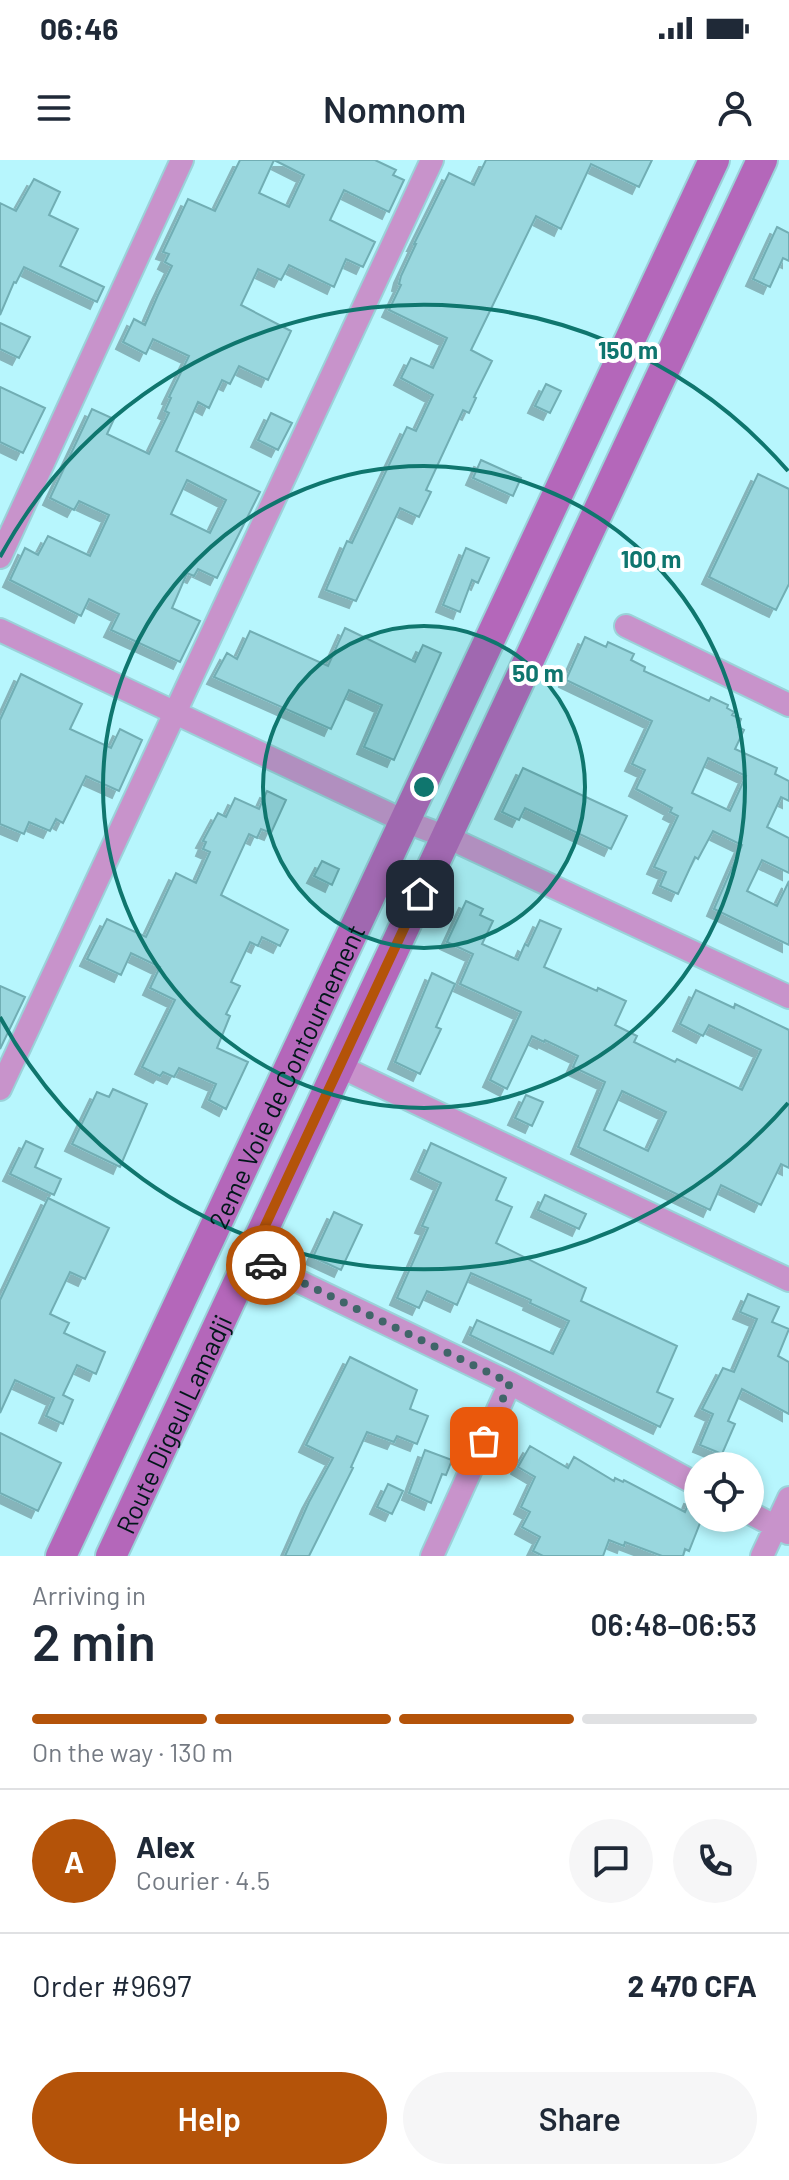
<!DOCTYPE html>
<html lang="en">
<head>
<meta charset="utf-8">
<style>
  :root { --surface:#fff; --page:#f6f6f7; --text:#1f2937; --muted:#747a83; --line:#e0e1e3; --accent:#b45309 }
  body { margin:0; font-family:Barlow,sans-serif; background:var(--page); color:var(--text); height:100vh; display:flex; flex-direction:column; font-size:30px; white-space:nowrap }
  * { box-sizing:border-box; margin:0 }
  p { font-size:26px; color:var(--muted) }
  .icon { flex:none; width:44px; height:44px; fill:none; stroke:currentColor; stroke-width:2; stroke-linecap:round; stroke-linejoin:round }
  .map { position:relative; height:1396px; overflow:hidden }
  .drawer { display:flex; flex-direction:column; background:var(--surface); flex:1 }
  .drawer>* { flex:none }
  .fabs { position:absolute; left:684px; top:1292px; display:grid; gap:16px }
  .fabs a { display:grid; place-items:center; width:80px; height:80px; border-radius:50%; background:var(--surface); box-shadow:0 4px 12px #0003; font-size:40px }
  .pin { position:absolute; display:grid; place-items:center; width:68px; height:68px; color:#fff; margin:-34px; border-radius:16px; box-shadow:0 4px 12px #0006 }
  .courier { position:absolute; display:grid; place-items:center; width:80px; height:80px; margin:-40px; border:6px solid #b45309; border-radius:50%; background:#fff; color:#222; box-shadow:0 2px 10px #0007 }
  .head em { font-style:normal; font-weight:600 }
  .head div { display:flex; flex-direction:column-reverse }
  .head { display:flex; align-items:center; justify-content:space-between; height:136px; padding:0 32px }
  h1 { font-size:52px; font-weight:600; line-height:60px }
  .bar { display:grid; grid-template-columns:repeat(4,1fr); gap:12px 8px; align-content:center; height:96px; padding:0 32px }
  .bar i { height:10px; border-radius:6px; background:var(--line) }
  .bar .selected { background:var(--accent) }
  .bar p { grid-column:span 4 }
  .line { display:flex; align-items:center; gap:20px; padding:0 32px; border-top:2px solid var(--line) }
  .line div { flex:1 }
  .round { display:grid; place-items:center; flex:none; width:84px; height:84px; border-radius:42px; background:var(--page) }
  .primary-button { display:flex; gap:16px; margin-top:auto; padding:16px 32px }
  .primary-button a { flex:1; height:92px; border-radius:48px; background:var(--accent); color:#fff; font-size:32px; font-weight:600; line-height:92px; text-align:center }
  .primary-button a+a { background:var(--page); color:var(--text) }
  .status { display:flex; justify-content:space-between; align-items:center; height:56px; padding:0 40px; background:var(--surface); direction:ltr }
  .status svg { height:22px; fill:currentColor }
  header { display:flex; justify-content:space-between; align-items:center; height:104px; padding:0 32px; background:var(--surface); font-size:36px; font-weight:600 }
  .map>svg:first-child { display:block }
  .building { fill:#99d7de; stroke:#71aeb4; stroke-width:2; fill-rule:evenodd; filter:url(#shadow) }
  .lines { fill:none; stroke-linecap:round; stroke-linejoin:round }
  .minor-casing { stroke:#9ad2d9; stroke-width:26 }
  .secondary-casing { stroke:#9ad2d9; stroke-width:34 }
  .minor { stroke:#c893cb; stroke-width:22 }
  .secondary { stroke:#b467ba; stroke-width:30 }
  .done { stroke:#406569; stroke-width:8; stroke-dasharray:0 14.4 }
  .route { stroke:#b45309; stroke-width:10 }
  .ring { fill:none; stroke:#0f766e; stroke-width:4 }
  .labels { text-anchor:middle; dominant-baseline:central; stroke-width:8; stroke-linejoin:round; paint-order:stroke }
  .street-label { font-size:26px; fill:#001719; stroke:#fff }
  .centre { fill:#0f766e; stroke:#fff; stroke-width:4 }
  .ring-label { font-size:24px; text-anchor:middle; font-weight:bold; fill:#0f766e; stroke:#fff; stroke-width:8; stroke-linejoin:round; paint-order:stroke }
</style>
</head>
<body>
<div class="status"><b>06:46</b><svg viewBox="0 0 49 12"><path d="M0 12V9h3v3zM5 12V6h3v6zM10 12V3h3v9zM15 12V0h3v12zM26 1h20v11H26zM47 4h2v5h-2z"/></svg></div>
<header><svg class="icon" aria-label="menu" viewBox="0 0 24 24"><path d="M4 6h16M4 12h16M4 18h16"/></svg>Nomnom<svg class="icon" aria-label="person" viewBox="0 0 24 24"><circle cx="12" cy="8" r="4"/><path d="M4 21q1-7 8-7t8 7"/></svg></header>
<div class="map">
<svg width="789" height="1396" viewBox="0 0 789 1396">
  <defs>
    <filter id="shadow"><feDropShadow dx="-7" dy="7" stdDeviation="0" flood-color="#0004"/></filter>
  </defs>
  <rect width="100%" height="100%" fill="#b7f6fd"/>
  <path class="building" d="M240 0H375L396 10 393 15 404 20 389 52 344 30 330 60 375 82 363 107 346 99 334 127 289 105 281 120 258 109 241 145 291 171 268 220 239 206 230 224 222 220 209 248 198 242 176 291 260 332 217 418 198 409 194 416 187 413 172 448 200 461 180 502 111 470 119 454 89 439 81 456 10 420 25 388 38 395 48 376 90 396 109 355 79 341 74 350 50 338 92 249 114 259 107 274 149 294 169 253 165 251 171 238 169 237 189 196 153 179 146 194 123 182 134 159 145 165 158 135 172 106 165 102 169 94 163 92 188 39 215 51ZM274 0 304 15 289 47 259 33ZM187 320 226 340 210 373 171 354Z
    M486 0H652L639 27 591 4 561 69 536 56 471 190 492 201 474 237 476 238 469 253 463 250 426 330 431 332 419 357 400 348 356 441 326 430 328 425 347 381 352 383 407 267 416 271 433 235 401 218 411 198 433 208 447 178 389 150 401 125 399 124 401 116 416 84H414L449 13 474 25Z
    M34 19 60 32 49 55 78 69 60 106 104 127 97 142 24 107 16 123 14 122 0 155V43L16 51Z
    M777 67 789 73V101L783 98 770 127 753 119Z
    M0 163 30 177 19 198 0 189Z
    M546 224 561 231 550 253 535 246Z
    M0 227 45 248 23 293 0 282Z
    M271 253 292 263 278 290 258 280Z
    M481 300 521 318 513 336 473 318Z
    M758 314 789 329V424L776 450 709 417Z
    M466 388 489 398 478 423 472 420 460 452 443 445Z
    M345 468 415 502 423 485 441 493 394 600 364 587 382 545 349 530 331 569 214 517 227 493 237 499 250 471 328 506Z
    M585 477 606 487 608 482 634 494 631 500 645 507 644 511 709 541 711 537 728 545 727 548 734 552 732 555 741 559 738 567 744 570 735 589 777 608 775 614 789 621V641L781 637 767 667 789 678V713L762 700 747 731 777 746 789 721V785L714 749 742 685 713 671 698 699 695 697 678 734 660 726 666 712 654 707 678 656 670 652 672 648 636 629 645 610 632 604 652 561 566 520ZM708 598 746 616 730 651 692 633Z
    M21 514 82 544 70 569 111 588 120 569 142 580 119 631 86 616 63 663 56 659 50 671 29 662 24 674 0 664V560Z
    M523 608 627 656 611 689 525 648 519 660 502 652Z
    M267 631 286 640 271 673 261 669 257 678 249 674 221 735 288 770 280 786 262 777 258 786 250 782 231 822 240 826 226 854 230 856 217 888 248 902 226 949 209 940 216 924 179 908 174 917 163 912 160 916 142 907 175 840 150 828 160 807 131 793 121 815 87 799 107 759 146 777 176 713 196 723 210 692 203 689 206 682 203 681 218 653 226 657 235 638 259 649Z
    M322 701 339 709 332 725 314 716Z
    M466 741 483 749 480 755 493 761 482 784 518 800 525 784 528 786 540 760 561 769 544 807 597 831 598 828 626 841 615 865 637 876 634 882 675 902 677 899 742 930 761 890 709 865 703 876 680 864 696 830 734 848 735 844 789 870V1008L781 1004 761 1045 721 1025 710 1050 578 987 605 922 573 907 578 896 545 880 544 882 532 876 507 929 490 920 521 852 460 824 473 794 447 782ZM622 931 666 952 648 991 604 970Z
    M432 813 455 824 436 867 441 869 420 914 395 902Z
    M0 826 25 837 0 889Z
    M113 929 147 944 120 1007 72 984 97 932 109 937Z
    M526 935 543 942 532 966 515 958Z
    M26 981 43 989 35 1007 61 1019 54 1035 10 1014Z
    M431 983 506 1018 496 1040 512 1047 496 1083 586 1128 581 1141 677 1186 657 1232 673 1239 660 1267 470 1175 477 1160 553 1194 569 1161 530 1143 531 1140 471 1113 457 1145 427 1131 419 1148 397 1138 428 1068 422 1066 441 1023 418 1012Z
    M545 1035 586 1054 579 1069 538 1050Z
    M48 1038 109 1068 85 1119 70 1112 50 1154 69 1163 64 1173 105 1192 96 1214 77 1205 63 1235 73 1240 63 1264 46 1256 54 1238 15 1220 0 1253V1140Z
    M334 1052 362 1065 341 1110 313 1097Z
    M748 1134 779 1147 772 1162 789 1169 778 1196 789 1202V1254L742 1229 728 1261 735 1264 722 1294 700 1285 713 1254 702 1249 723 1208 734 1212 757 1159 740 1152Z
    M350 1197 417 1230 410 1249 428 1256 417 1284 397 1276 394 1282 367 1272 351 1307 353 1308 309 1396H285L309 1342 333 1298 306 1285Z
    M0 1273 61 1303 38 1351 0 1333Z
    M530 1286 568 1308 574 1297 614 1321 615 1318 623 1322 624 1320 685 1352 691 1337 698 1339V1358H702L689 1391 685 1389 683 1396H662L625 1382 624 1386 609 1380 603 1396H543L533 1391 540 1377 522 1367 530 1352 521 1347 535 1317 518 1307Z
    M425 1290 452 1300 446 1315 442 1314 431 1343 409 1333Z
    M388 1324 403 1331 392 1354 377 1347Z"/>
  <g class="lines">
    <defs>
      <path id="minor" d="M0 397 182 0
        M626 466 789 545
        M0 470 404 661 447 677 789 837
        M339 906 789 1120
        M0 929 432 0
        M250 1098 510 1223 698 1325
        M750 1353 788 1373
        M432 1396 510 1223
        M762 1396 789 1338"/>
      <g id="secondary">
        <path id="s1" d="M61 1396 714 0"/>
        <path id="s2" d="M111 1396 762 0"/>
      </g>
    </defs>
    <use href="#minor" class="minor-casing"/>
    <use href="#secondary" class="secondary-casing"/>
    <use href="#minor" class="minor"/>
    <use href="#secondary" class="secondary"/>
  </g>
  <g class="lines">
    <path class="done" d="M266 1105 510 1223 484 1281"/>
    <path class="route" d="M266 1105 250 1098 420 734"/>
  </g>
  <circle cx="424" cy="627" r="161" fill="#0f766e" fill-opacity=".12"/>
  <g class="ring">
    <circle cx="424" cy="627" r="161"/>
    <circle cx="424" cy="627" r="321"/>
    <path d="M788 943A482 482 0 0 1 0 857M0 397A482 482 0 0 1 788 311"/>
  </g>
  <g class="labels">
    <g class="street-label">
      <text stroke="none"><textPath href="#s1" startOffset="530">2eme Voie de Contournement</textPath></text>
      <text stroke="none"><textPath href="#s2" startOffset="146">Route Digeul Lamadji</textPath></text>
    </g>
  </g>
  <circle cx="424" cy="627" r="12" class="centre"/>
  <g class="ring-label">
    <text x="628" y="199">150 m</text>
    <text x="651" y="408">100 m</text>
    <text x="538" y="522">50 m</text>
  </g>
</svg>
<div class="fabs">
<a><svg class="icon" aria-label="locate" viewBox="0 0 24 24"><circle cx="12" cy="12" r="6"/><path d="M12 2v4M12 18v4M2 12h4M18 12h4"/></svg></a>
</div>
<div class="pin" style="left:484px;top:1281px;background:#ea580c"><svg class="icon" aria-label="bag" viewBox="0 0 24 24"><path d="M5 8h14l-1 12H6zM9 8a3 3 0 0 1 6 0"/></svg></div>
<div class="pin" style="left:420px;top:734px;background:#1f2937"><svg class="icon" aria-label="home" viewBox="0 0 24 24"><path d="M3 11l9-7 9 7M6 9v11h12V9"/></svg></div>
<div class="courier" style="left:266px;top:1105px"><svg class="icon" aria-label="car" viewBox="0 0 24 24"><path d="M5 17H2v-5l4-1 3-4h7l3 4 3 1v5h-3M9 17h6M6 11h13"/><circle cx="7" cy="17" r="2"/><circle cx="17" cy="17" r="2"/></svg></div>
</div>
<section class="drawer">
<div class="head"><div><h1>2 min</h1><p>Arriving in</p></div><em>06:48–06:53</em></div>
<div class="bar"><i class="selected"></i><i class="selected"></i><i class="selected"></i><i></i><p>On the way · 130 m</p></div>
<div class="line" style="height:144px"><b class="round" style="background:var(--accent);color:#fff">A</b><div><b>Alex</b><p>Courier · 4.5</p></div><a class="round"><svg class="icon" aria-label="chat" viewBox="0 0 24 24"><path d="M4 5h16v11H9l-5 4z"/></svg></a><a class="round"><svg class="icon" aria-label="phone" viewBox="0 0 24 24"><path d="M5 4h4l2 5-3 2q2 4 5 5l2-3 5 2v4C11 20 4 13 5 4z"/></svg></a></div>
<div class="line" style="height:104px"><div>Order #9697</div><b>2 470 CFA</b></div>
<div class="primary-button"><a>Help</a><a>Share</a></div>
</section>
</body>
</html>
